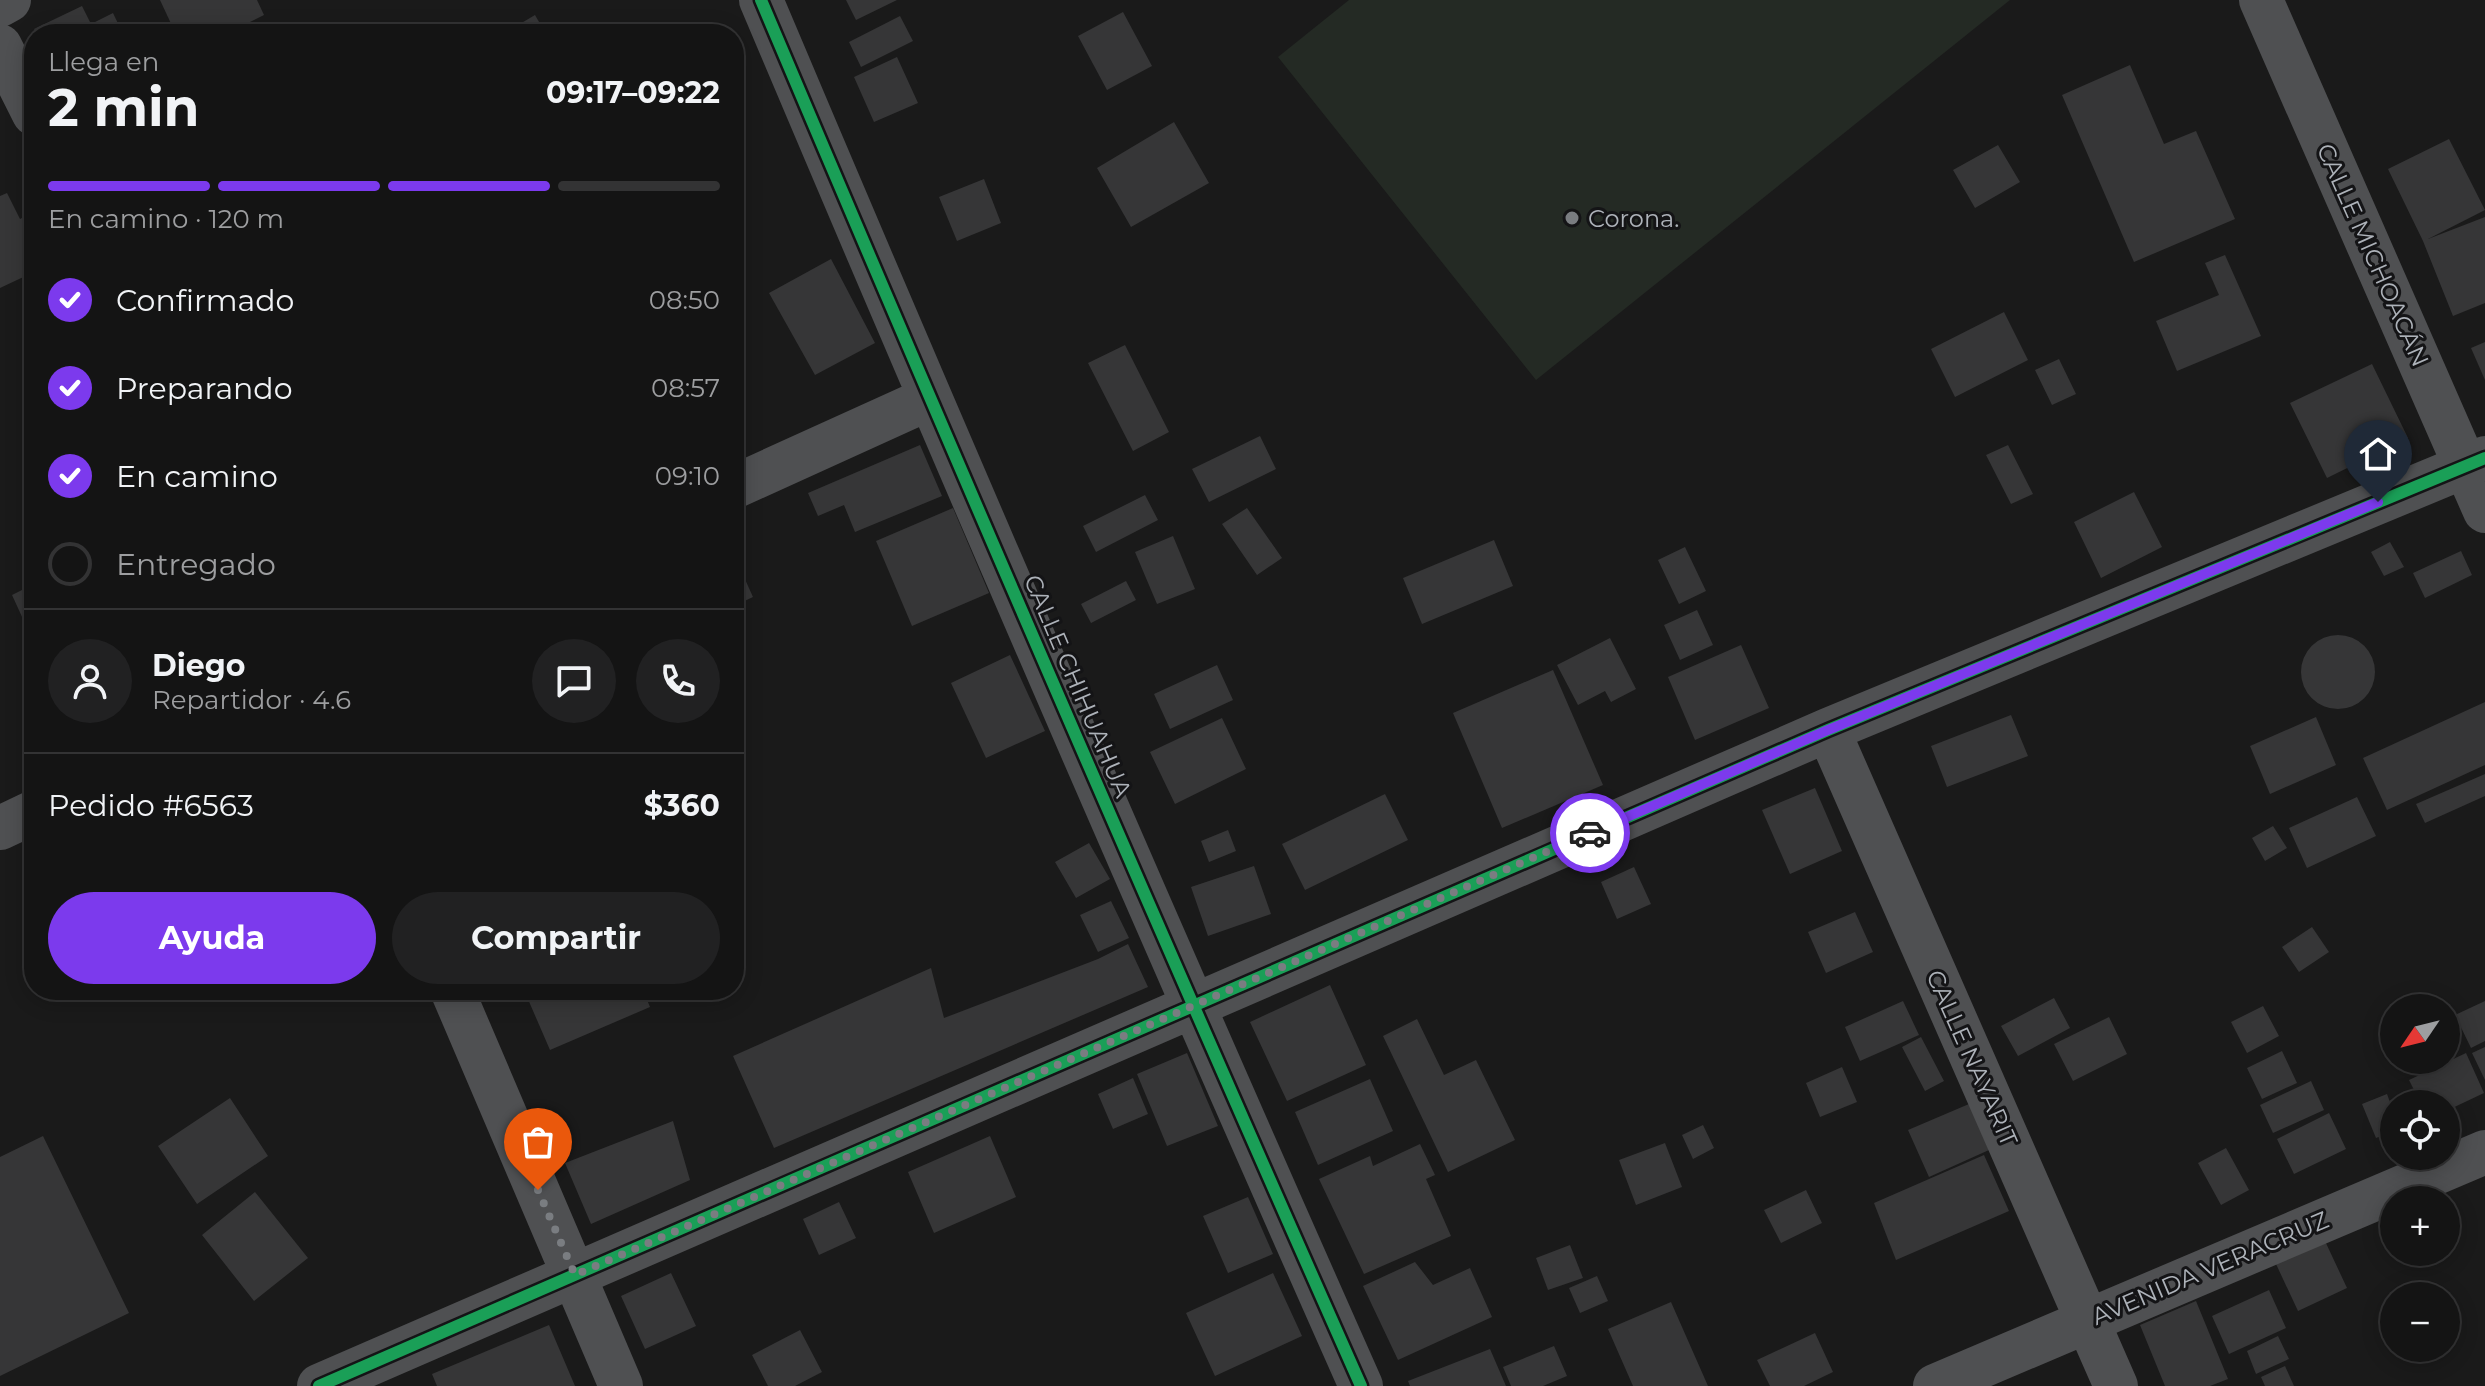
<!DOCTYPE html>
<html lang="es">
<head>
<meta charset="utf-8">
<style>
  :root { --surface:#141414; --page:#212122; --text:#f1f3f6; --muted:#9d9ea0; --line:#333334; --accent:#7c3aed }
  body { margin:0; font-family:Montserrat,sans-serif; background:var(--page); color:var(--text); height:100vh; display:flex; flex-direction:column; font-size:30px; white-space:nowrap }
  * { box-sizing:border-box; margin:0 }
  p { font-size:26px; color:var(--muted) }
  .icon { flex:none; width:44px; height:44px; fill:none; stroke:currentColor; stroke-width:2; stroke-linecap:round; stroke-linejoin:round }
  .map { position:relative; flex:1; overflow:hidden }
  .sheet { position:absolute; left:24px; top:24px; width:720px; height:976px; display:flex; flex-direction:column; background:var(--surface); border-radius:32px; box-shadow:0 4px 20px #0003,0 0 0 2px var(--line) }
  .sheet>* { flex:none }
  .needle { width:52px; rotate:235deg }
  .fabs { position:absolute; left:2380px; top:994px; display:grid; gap:16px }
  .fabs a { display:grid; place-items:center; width:80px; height:80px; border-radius:50%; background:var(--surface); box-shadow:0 4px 20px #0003,0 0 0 2px var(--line); font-size:40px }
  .pin { position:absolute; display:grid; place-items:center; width:68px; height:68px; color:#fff; margin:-82px -34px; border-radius:50% 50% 50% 0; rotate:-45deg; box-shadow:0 0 8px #0007 }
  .pin .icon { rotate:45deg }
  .courier { position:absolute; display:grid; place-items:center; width:80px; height:80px; margin:-40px; border:6px solid #7c3aed; border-radius:50%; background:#fff; color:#222; box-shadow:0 2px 10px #0007 }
  .head em { font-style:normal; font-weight:700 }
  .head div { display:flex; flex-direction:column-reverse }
  .head { display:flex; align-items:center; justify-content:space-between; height:136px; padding:0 24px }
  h1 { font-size:52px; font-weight:700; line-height:60px }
  .bar { display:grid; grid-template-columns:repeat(4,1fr); gap:12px 8px; align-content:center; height:96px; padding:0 24px }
  .bar i { height:10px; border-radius:6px; background:var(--line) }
  .bar .active { background:var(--accent) }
  .bar p { grid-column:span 4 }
  .line { display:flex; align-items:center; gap:20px; padding:0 24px; border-top:2px solid var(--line) }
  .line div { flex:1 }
  .round { display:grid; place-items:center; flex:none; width:84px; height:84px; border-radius:42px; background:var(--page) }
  ol { padding:0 24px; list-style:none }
  li { display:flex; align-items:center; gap:24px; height:88px }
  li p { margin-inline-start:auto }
  li .icon { padding:8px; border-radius:50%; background:var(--accent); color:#fff; stroke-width:4 }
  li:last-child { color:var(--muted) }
  li i { width:44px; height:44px; border:4px solid var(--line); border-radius:50% }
  .button { display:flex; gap:16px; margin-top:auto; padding:16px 24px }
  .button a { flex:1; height:92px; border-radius:48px; background:var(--accent); color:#fff; font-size:32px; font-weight:700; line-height:92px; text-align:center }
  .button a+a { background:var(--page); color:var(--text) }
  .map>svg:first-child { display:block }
  .green { fill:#242a24 }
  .building { fill:#363637 }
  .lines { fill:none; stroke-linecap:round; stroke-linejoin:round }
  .minor { stroke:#4f5052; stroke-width:44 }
  .cycleway-casing { stroke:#141416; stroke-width:17 }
  .cycleway { stroke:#1a9f57; stroke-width:12 }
  .done { stroke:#7a7d81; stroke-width:8; stroke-dasharray:0 14.4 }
  .route { stroke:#7c3aed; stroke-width:10 }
  .poi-dot { fill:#7a7d81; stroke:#141416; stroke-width:3 }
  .labels { text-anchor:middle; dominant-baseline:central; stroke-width:6; stroke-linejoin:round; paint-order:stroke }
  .poi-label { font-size:24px; fill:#adb2b9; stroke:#141416; text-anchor:start }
  .street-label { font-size:24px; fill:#adb2b9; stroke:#141416 }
</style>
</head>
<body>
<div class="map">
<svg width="2485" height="1386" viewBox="0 0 2485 1386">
  <rect width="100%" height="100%" fill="#1a1a1a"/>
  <path class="green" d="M1349 0H2010L1536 380 1278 57Z"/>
  <path class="building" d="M160 0H257L264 15 226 34H197L191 22 174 30Z
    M846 0H897L856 20Z
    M82 6 91 24 113 13 123 34H37L34 29Z
    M1123 12 1152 66 1107 90 1078 36Z
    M535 15 546 34H503Z
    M900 16 913 41 861 67 849 42Z
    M897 57 918 103 874 122 854 77Z
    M2130 65 2164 144 2196 131 2235 219 2134 262 2062 95Z
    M1174 122 1209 183 1131 227 1097 168Z
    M2449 139 2485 210 2428 239 2485 217V303L2453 316 2423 241 2388 169Z
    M1998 145 2020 182 1975 208 1953 170Z
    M984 179 1001 223 957 241 939 197Z
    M7 193 20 219 34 212V272L0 288V196Z
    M2225 255 2261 336 2177 371 2156 321 2219 295 2205 263Z
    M831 259 875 343 815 375 769 293Z
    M2004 312 2028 360 1955 397 1931 349Z
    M2485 342V380L2471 348Z
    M1125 345 1169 432 1133 451 1088 363Z
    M2059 359 2076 394 2052 405 2035 370Z
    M2372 364 2408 438 2327 478 2290 403Z
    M1260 436 1276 469 1209 502 1192 469Z
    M920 445 942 496 855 532 844 505 818 516 808 493Z
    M2008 445 2033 494 2011 504 1986 455Z
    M2134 492 2162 547 2101 578 2074 522Z
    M1145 495 1158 520 1096 552 1083 526Z
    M953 508 989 593 912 626 876 541Z
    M1247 508 1282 558 1257 575 1222 524Z
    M1173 536 1195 589 1157 604 1135 552Z
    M1494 540 1513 586 1422 624 1403 578Z
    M2390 542 2404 567 2384 576 2371 552Z
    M1685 547 1706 591 1679 604 1658 560Z
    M2461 551 2472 575 2425 598 2413 573Z
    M734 555 753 597 734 606Z
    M1126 581 1136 600 1091 623 1081 604Z
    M26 588 34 604V643L12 595Z
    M1697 610 1713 645 1680 660 1664 625Z
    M2301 672a37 37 0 1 1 74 0a37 37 0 1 1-74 0Z
    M1610 638 1636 689 1611 702 1605 691 1578 705 1557 665Z
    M1741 645 1769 708 1695 740 1668 677Z
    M1010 655 1045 731 986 758 951 683Z
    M1217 665 1233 700 1170 729 1154 694Z
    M1553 670 1603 785 1502 828 1453 713Z
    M2485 702V765L2387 810 2363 758Z
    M2011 715 2028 756 1947 787 1931 746Z
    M2316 717 2336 765 2270 794 2250 746Z
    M1222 718 1246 769 1175 804 1150 752Z
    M2485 774V796L2425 823 2416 804Z
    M1815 788 1842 851 1790 874 1762 810Z
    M1385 794 1408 840 1305 890 1282 844Z
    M2357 797 2376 836 2307 868 2289 828Z
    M2273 826 2287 848 2265 861 2252 838Z
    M1228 830 1236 851 1209 862 1201 841Z
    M1089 843 1110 879 1076 898 1055 862Z
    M1254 866 1271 914 1208 936 1191 887Z
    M1634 867 1651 904 1617 919 1601 882Z
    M1111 901 1129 938 1098 952 1080 915Z
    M1855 912 1873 952 1826 973 1808 932Z
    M2312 927 2329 952 2299 972 2282 947Z
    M1128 944 1148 987 774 1148 733 1056 931 968 944 1018 1098 959Z
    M1330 985 1366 1065 1287 1101 1250 1022Z
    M524 990H643L650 1007 550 1050Z
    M2054 998 2070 1028 2018 1056 2001 1026Z
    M1903 1001 1919 1035 1860 1061 1845 1027Z
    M2485 1001V1041L2471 1048 2455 1015Z
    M2263 1006 2279 1036 2247 1053 2231 1022Z
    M2109 1017 2127 1054 2073 1081 2054 1044Z
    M1417 1019 1444 1075 1476 1060 1515 1140 1448 1172 1383 1036Z
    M1921 1037 1944 1081 1925 1091 1902 1047Z
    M2485 1047V1080L2472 1053Z
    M2282 1051 2297 1083 2262 1099 2247 1068Z
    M1187 1053 1218 1126 1167 1146 1137 1074Z
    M2466 1053 2484 1093 2446 1111V1104H2421L2409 1080Z
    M1842 1067 1857 1102 1820 1117 1806 1083Z
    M1133 1078 1148 1114 1113 1129 1098 1094Z
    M1370 1079 1393 1131 1318 1165 1295 1112Z
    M2311 1081 2324 1110 2273 1133 2260 1105Z
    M2387 1094 2394 1113V1131L2376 1138 2362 1104Z
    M230 1098 268 1156 197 1204 158 1146Z
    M1969 1104 1989 1150 1929 1177 1908 1130Z
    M2329 1113 2346 1149 2294 1174 2277 1139Z
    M673 1121 690 1180 591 1224 565 1163Z
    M1703 1125 1714 1148 1693 1159 1682 1135Z
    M43 1136 129 1313 0 1376V1157Z
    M990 1136 1016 1197 934 1233 908 1172Z
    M1665 1143 1682 1187 1636 1205 1619 1160Z
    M1420 1144 1435 1175 1426 1179 1451 1236 1364 1274 1319 1179 1370 1156 1373 1166Z
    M2226 1148 2249 1190 2221 1205 2198 1163Z
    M1984 1155 2009 1211 1896 1260 1874 1203Z
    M1806 1190 1822 1223 1781 1243 1764 1210Z
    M255 1192 308 1258 254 1301 202 1235Z
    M1248 1197 1273 1254 1228 1273 1203 1216Z
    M839 1202 856 1238 819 1255 803 1219Z
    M2325 1241 2347 1288 2298 1311 2276 1264Z
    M1570 1245 1583 1278 1548 1290 1536 1258Z
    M1415 1262 1433 1285 1470 1268 1492 1317 1398 1360 1363 1286Z
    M671 1273 696 1326 645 1349 621 1296Z
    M1273 1273 1302 1336 1215 1376 1186 1313Z
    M1597 1276 1608 1301 1580 1313 1569 1288Z
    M2269 1290 2286 1328 2229 1354 2212 1316Z
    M2196 1301 2228 1379 2210 1386H2165L2140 1325Z
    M1671 1302 1708 1386H1633L1608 1329Z
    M549 1325 575 1386H437L432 1374Z
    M800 1330 822 1372 795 1386H768L752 1355Z
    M1815 1333 1833 1372 1804 1386H1770L1757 1360Z
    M2278 1336 2289 1359 2256 1374 2247 1351Z
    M1554 1346 1567 1376 1543 1386H1511L1503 1367Z
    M1490 1349 1506 1386H1410L1408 1381Z
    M2285 1366 2294 1386H2265L2261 1377Z"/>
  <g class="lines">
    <path class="minor" d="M761 0C957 464 1157 926 1361 1386
      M2261 0 2485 511
      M0 5 9 0
      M0 46 34 114
      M734 487 930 398
      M1828 730 2116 1386
      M0 828 34 812
      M452 990 621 1386
      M319 1386 1828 730 2485 458
      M1935 1386 2485 1152"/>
    <defs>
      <path id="cycleway" d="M761 0C957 464 1157 926 1361 1386
        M319 1386 1828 730 2485 458"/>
    </defs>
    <use href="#cycleway" class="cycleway-casing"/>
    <use href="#cycleway" class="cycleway"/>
  </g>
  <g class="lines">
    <path class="done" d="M538 1190 575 1275 1590 833"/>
    <path class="route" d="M1590 833 1828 730 2378 502"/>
  </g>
  <circle class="poi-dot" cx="1572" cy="218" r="8"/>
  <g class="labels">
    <g class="poi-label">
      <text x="1588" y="218">Corona.</text>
    </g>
    <g class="street-label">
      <text transform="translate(2373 255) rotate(66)">CALLE MICHOACÁN</text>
      <text transform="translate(1078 686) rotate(67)">CALLE CHIHUAHUA</text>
      <text transform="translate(1972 1058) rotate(66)">CALLE NAYARIT</text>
      <text transform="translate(2210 1268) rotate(-23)">AVENIDA VERACRUZ</text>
    </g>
  </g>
</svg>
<div class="fabs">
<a><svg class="needle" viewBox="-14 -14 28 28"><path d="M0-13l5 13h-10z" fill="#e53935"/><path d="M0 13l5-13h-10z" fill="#9d9ea0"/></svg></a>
<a><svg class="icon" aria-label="locate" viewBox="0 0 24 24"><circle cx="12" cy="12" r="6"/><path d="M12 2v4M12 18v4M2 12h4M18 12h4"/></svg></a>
<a>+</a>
<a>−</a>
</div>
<div class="pin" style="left:538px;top:1190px;background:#ea580c"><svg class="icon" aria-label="bag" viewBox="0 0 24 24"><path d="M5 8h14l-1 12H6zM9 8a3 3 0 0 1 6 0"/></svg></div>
<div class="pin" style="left:2378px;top:502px;background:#1f2937"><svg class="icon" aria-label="home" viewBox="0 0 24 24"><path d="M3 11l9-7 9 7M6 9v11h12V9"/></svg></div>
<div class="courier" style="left:1590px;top:833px"><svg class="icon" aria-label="car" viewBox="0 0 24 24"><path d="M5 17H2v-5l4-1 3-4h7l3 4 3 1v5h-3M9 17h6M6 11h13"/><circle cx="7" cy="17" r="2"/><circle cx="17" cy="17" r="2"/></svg></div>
<section class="sheet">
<div class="head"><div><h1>2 min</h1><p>Llega en</p></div><em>09:17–09:22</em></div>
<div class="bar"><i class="active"></i><i class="active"></i><i class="active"></i><i></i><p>En camino · 120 m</p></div>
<ol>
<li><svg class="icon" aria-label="check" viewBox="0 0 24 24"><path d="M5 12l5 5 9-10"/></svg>Confirmado<p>08:50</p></li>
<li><svg class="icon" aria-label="check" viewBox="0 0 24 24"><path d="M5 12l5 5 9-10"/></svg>Preparando<p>08:57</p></li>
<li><svg class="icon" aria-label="check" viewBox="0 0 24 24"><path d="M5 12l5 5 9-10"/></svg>En camino<p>09:10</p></li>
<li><i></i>Entregado</li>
</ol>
<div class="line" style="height:144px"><a class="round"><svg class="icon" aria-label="person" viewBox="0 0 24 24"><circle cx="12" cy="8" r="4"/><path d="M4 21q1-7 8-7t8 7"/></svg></a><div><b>Diego</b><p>Repartidor · 4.6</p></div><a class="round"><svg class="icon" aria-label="chat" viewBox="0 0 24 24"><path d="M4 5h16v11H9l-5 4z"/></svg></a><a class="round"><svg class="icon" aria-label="phone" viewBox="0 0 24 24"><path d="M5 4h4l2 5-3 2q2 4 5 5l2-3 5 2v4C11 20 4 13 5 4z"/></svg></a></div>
<div class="line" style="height:104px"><div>Pedido #6563</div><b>$360</b></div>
<div class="button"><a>Ayuda</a><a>Compartir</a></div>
</section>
</div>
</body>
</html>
